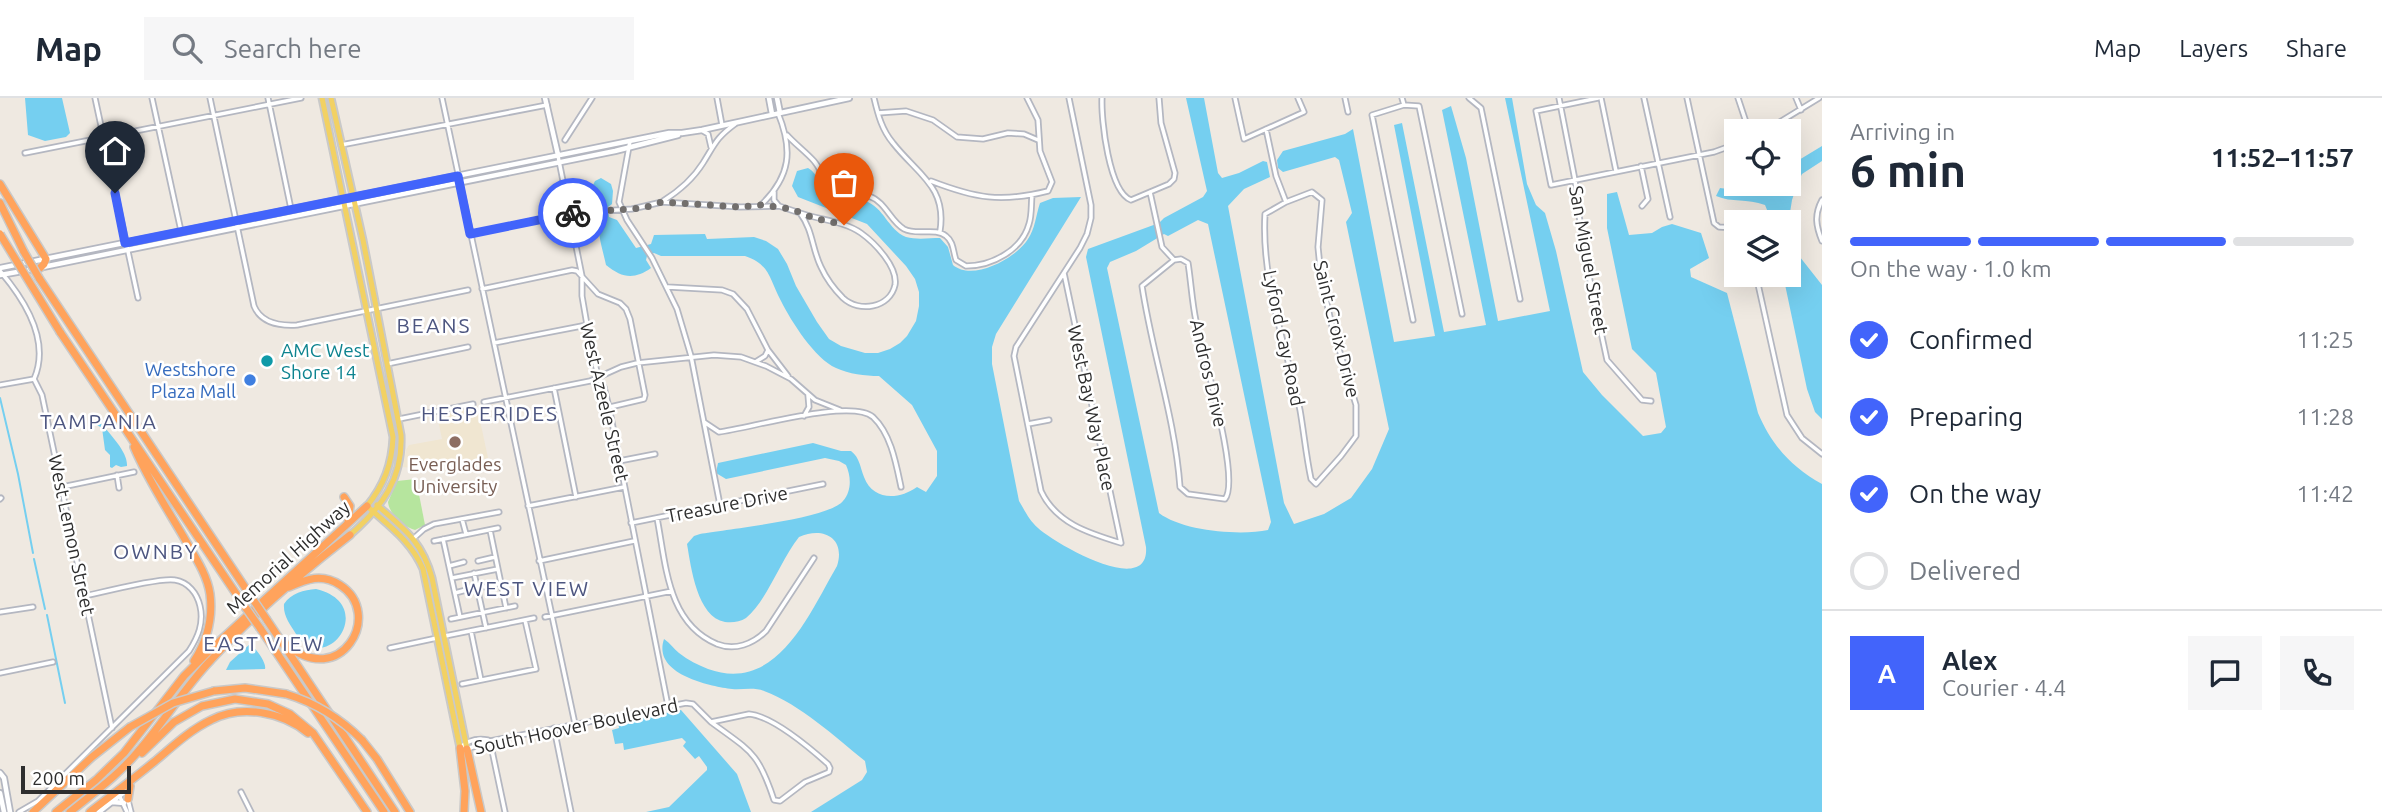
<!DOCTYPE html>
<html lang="en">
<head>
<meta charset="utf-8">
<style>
  :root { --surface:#fff; --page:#f6f6f7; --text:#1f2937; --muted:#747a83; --line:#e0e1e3; --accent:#4264fb }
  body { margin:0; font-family:Ubuntu,sans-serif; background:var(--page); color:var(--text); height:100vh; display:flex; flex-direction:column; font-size:26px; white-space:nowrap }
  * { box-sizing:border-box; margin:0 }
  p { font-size:23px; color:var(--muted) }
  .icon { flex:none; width:38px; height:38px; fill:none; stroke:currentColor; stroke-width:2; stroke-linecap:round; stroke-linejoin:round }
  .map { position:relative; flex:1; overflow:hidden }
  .sheet { display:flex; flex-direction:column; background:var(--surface); width:560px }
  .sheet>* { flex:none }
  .buttons { position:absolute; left:1724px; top:21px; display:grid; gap:14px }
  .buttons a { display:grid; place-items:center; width:77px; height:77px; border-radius:0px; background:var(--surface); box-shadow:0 7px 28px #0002; font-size:35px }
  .scale { position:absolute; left:21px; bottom:18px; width:110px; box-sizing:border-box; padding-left:7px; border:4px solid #2e2e2e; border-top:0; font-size:19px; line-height:24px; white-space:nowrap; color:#2e2e2e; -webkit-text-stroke:5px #fff; paint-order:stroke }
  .pin { position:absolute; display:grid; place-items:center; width:60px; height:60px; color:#fff; margin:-72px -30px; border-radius:50% 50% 50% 0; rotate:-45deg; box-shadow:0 0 7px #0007 }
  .pin .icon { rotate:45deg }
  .courier { position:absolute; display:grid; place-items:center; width:70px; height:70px; margin:-35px; border:5px solid #4264fb; border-radius:50%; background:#fff; color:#222; box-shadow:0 2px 9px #0007 }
  .overview em { font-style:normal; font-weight:700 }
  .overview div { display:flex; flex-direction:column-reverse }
  .overview { display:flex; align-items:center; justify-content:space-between; height:119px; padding:0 28px }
  h1 { font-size:46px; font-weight:700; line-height:52px }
  .bar { display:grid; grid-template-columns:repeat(4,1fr); gap:10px 7px; align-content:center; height:84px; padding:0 28px }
  .bar i { height:9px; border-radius:5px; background:var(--line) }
  .bar .on { background:var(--accent) }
  .bar p { grid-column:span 4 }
  .line { display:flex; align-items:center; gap:18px; padding:0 28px; border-top:2px solid var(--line) }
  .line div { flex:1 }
  .round { display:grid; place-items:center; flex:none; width:74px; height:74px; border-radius:0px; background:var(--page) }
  ol { padding:0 28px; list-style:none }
  li { display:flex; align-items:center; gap:21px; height:77px }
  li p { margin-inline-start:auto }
  li .icon { padding:7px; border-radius:50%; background:var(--accent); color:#fff; stroke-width:4 }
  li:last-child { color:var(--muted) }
  li i { width:38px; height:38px; border:4px solid var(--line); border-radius:50% }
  header { display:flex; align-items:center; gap:42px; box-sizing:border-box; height:98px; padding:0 35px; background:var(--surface); border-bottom:2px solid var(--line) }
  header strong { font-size:33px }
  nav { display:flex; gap:38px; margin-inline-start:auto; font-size:24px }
  .search { width:490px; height:63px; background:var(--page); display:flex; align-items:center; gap:18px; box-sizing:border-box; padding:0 24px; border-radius:0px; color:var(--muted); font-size:26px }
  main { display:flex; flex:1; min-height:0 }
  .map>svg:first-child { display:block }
  .education { fill:#f0e6d1 }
  .green { fill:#b6e59e }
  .water { fill:#75cff0; fill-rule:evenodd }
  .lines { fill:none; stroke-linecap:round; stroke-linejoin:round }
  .stream { stroke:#75cff0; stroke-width:2 }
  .street-casing { stroke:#b4b7c1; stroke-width:7 }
  .secondary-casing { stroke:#b4b7c1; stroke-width:8 }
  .primary-casing { stroke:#c9c9c9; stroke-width:9 }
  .highway-casing { stroke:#c9c9c9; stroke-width:10 }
  .street { stroke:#fff; stroke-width:3.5 }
  .secondary { stroke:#fff; stroke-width:4.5 }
  .primary { stroke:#f2d163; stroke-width:5 }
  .highway { stroke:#ffa35c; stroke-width:7 }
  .highway-bridge-casing { stroke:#c9c9c9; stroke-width:10; stroke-linecap:butt }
  .highway-bridge { stroke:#ffa35c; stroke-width:7 }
  .done { stroke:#726f6d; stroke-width:7; stroke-dasharray:0 12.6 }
  .route { stroke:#4264fb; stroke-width:9 }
  .culture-dot { fill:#0f9aa8; stroke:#fff; stroke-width:2.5 }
  .shop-dot { fill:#3f7fe0; stroke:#fff; stroke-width:2.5 }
  .education-dot { fill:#8d6e63; stroke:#fff; stroke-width:2.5 }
  .labels { text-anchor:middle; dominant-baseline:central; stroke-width:5; stroke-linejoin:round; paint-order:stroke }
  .street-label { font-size:19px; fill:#2e2e2e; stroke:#fff }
  .culture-label { font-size:19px; fill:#0d838f; stroke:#fff; text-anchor:start }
  .shop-label { font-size:19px; fill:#366cbe; stroke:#fff; text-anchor:end }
  .education-label { font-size:19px; fill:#785e54; stroke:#fff }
  .neighbourhood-label { font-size:21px; letter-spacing:2px; fill:#4d5680; stroke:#fff }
</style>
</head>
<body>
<header>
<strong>Map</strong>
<div class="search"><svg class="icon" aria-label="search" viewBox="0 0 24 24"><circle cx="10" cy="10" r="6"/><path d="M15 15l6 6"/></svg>Search here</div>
<nav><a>Map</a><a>Layers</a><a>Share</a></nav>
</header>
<main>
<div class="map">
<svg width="1822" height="714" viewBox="0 0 1822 714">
  <rect width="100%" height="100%" fill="#efe9e1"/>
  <path class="education" d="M477 308 488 360 415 374 412 370 403 369 406 352 409 347 442 341 437 317Z"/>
  <path class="green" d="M416 381 425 427 415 432C404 429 389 416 388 404L397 383Z"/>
  <path class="water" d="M25 0H62L70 35 66 39 45 43 28 37Z
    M1186 0H1204L1218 75 1222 80 1239 75 1263 63 1267 64 1270 79 1244 91 1228 108 1284 405 1294 426 1324 416 1351 400 1372 371 1389 331 1346 124 1352 115 1339 62 1335 59 1283 74 1278 70 1277 62 1283 53 1345 36 1353 31 1394 244 1435 238 1394 27 1402 25 1444 234 1486 227 1442 12 1451 8 1466 60 1498 223 1550 213 1505 0H1512L1527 86 1536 107 1545 115 1556 153 1583 274 1602 297 1643 338 1661 335 1666 329 1656 275 1632 251 1607 130V96L1617 94 1629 137 1652 135 1662 129 1672 126 1701 135 1709 160 1690 171 1691 179 1727 195 1758 315C1772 348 1792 369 1822 386V714H811L862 682 867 674 865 663C834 638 801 607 764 593 754 589 742 592 732 591 709 588 652 576 664 541 670 545 674 551 679 555 688 562 698 567 708 571 777 596 809 516 837 468 846 440 823 428 799 439 781 461 767 503 746 520 740 524 732 525 725 524 697 519 691 469 687 446L694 438 700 436C728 431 828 421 843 403 852 393 851 378 846 367L839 363 825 360 726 381 716 375 718 365 813 345 841 353H851C860 360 860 369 864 379 873 403 899 402 917 389L926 394 937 378V353L912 307 879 278C865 278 849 276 836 270 815 261 791 223 781 203 769 181 771 167 745 158H661L654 155 647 158 646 162 651 170C634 182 622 180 606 167 603 152 595 131 601 117L592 89 595 83 601 80 611 86 613 93 612 106 608 109 609 119 617 122 636 150 651 146 654 137 705 136 707 141 754 139 766 143 778 151 787 166 796 188 817 224 829 241 841 248 865 255H878L890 251 900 245 907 238 916 223 919 208V194L915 181 906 168 867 126 798 99 792 88 797 73 808 70C819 76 818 88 827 96 838 105 852 99 865 103 884 109 888 132 906 139 917 142 929 140 940 140L948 149 953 167C973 184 1016 160 1028 141 1035 131 1036 117 1040 105L1053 100 1081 99 996 236 992 249V266L1019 403C1025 413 1029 422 1038 430 1054 445 1150 501 1146 449L1086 159 1088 151 1159 125 1164 120 1203 99 1207 93ZM1198 122 1208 126 1271 424 1268 432C1240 438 1182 433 1159 415L1107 170 1110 164 1136 153 1164 136 1168 138Z
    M1822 48V63L1802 76 1798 84 1792 102 1789 121 1796 154 1822 187V321L1815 314 1807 291 1783 177H1788V124H1772L1765 107C1747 100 1732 105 1716 98L1720 90 1736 92 1752 86H1788L1789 68Z
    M98 324 103 327C111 338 128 354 127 368L121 369 116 367 112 370 110 369V357L105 352 102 330 97 327Z
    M316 491C379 506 327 580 296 536 290 526 283 518 284 506 291 495 304 492 316 491Z
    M250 546C255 549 267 565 265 571L226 572 230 564Z
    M681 612 737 676 751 714H646L669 709 707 672V669L699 658 695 661 683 648 686 644 682 640 624 652 623 645 615 646 612 632 619 630 618 624Z"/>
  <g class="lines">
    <path class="stream" d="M0 300 18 376 33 455
      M34 461 45 511
      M47 517 65 605"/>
    <defs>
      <path id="street" d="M95 0 138 200
        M152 0 181 133
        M210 0 254 208C261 225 280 228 297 227L468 192
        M268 0 291 111
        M442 0 575 626
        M717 0 722 27
        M874 0C878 17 882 32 893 45 917 76 947 88 940 133
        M1102 0C1101 22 1109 94 1131 102L1169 86 1174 81 1175 75 1161 25 1159 0
        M1235 0 1244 41 1304 14 1298 0
        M1345 0 1348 14
        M1402 0 1404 7
        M1469 0 1481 10 1520 201
        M1559 0 1575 82 1583 150 1607 262 1642 302 1651 303
        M1598 0 1536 13 1551 87 1714 54 1736 46
        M1601 0 1616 73
        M1644 0 1670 119
        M1687 0 1714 125 1719 129 1736 130
        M1738 0 1749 33
        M1796 0 1801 12
        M878 15 906 13 933 22 957 39 983 41 1008 35 1024 36 1038 42
        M1266 31 1276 78 1286 104
        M703 33 708 36 711 49
        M1765 33 1819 0
        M787 37C795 46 806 54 814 63 821 71 824 84 832 90 842 98 858 94 869 98 886 104 890 123 904 131 917 138 935 129 946 138 954 144 953 154 956 162L966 168C992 168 1022 152 1029 126 1032 117 1031 107 1032 97
        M565 42 592 0
        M630 43 619 104 627 122 652 160 677 211 691 258 720 407
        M341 47 547 7
        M25 55 301 0
        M558 58 582 178V198L587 227 598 279 604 289 609 309 668 608
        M1641 68 1648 101 1642 108
        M931 83C975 100 1001 105 1048 93L1052 84 1040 53 1038 22 1027 0
        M774 94V102L779 108
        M1150 94 1162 149 1174 162
        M1312 94 1322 102 1318 149 1321 179 1332 228 1356 307V338L1341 358 1316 386 1311 381C1306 358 1304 335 1300 312 1286 247 1261 183 1265 116L1286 104Z
        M1822 102C1814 117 1816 128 1822 143
        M663 103C679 93 693 81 703 65 715 46 716 40 735 26
        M761 107C791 78 793 52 778 15
        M800 115C820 122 844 123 861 135 875 145 898 169 895 187 890 210 859 215 843 200 835 192 826 180 821 169 812 151 813 132 800 115Z
        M470 136 570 115 632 111 662 104 740 109 779 108 800 115
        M1181 161 1188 165C1191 184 1192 204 1196 223 1202 254 1241 381 1225 401L1188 396 1180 389C1175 320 1152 255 1142 188L1174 162Z
        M0 173C24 201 51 242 34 281
        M1064 175 1121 445C1088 435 1056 425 1041 393L1014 258 1016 249 1080 150 1087 136 1091 120V107L1069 0
        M1756 177 1787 317 1802 340 1822 356
        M668 189 722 192 733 196 747 211 768 252 788 278
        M482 191 572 172 577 173 598 196 620 205 626 211 630 221 645 297 644 301 610 309
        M1413 222 1372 17 1404 7 1419 8 1462 216
        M494 245 587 227
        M757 263 765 258 768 252
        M387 266 468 249
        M34 281 42 297 112 630
        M0 287 34 281
        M554 290 576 399
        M484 304 590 283 621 269 637 265 714 257 741 259 766 268 791 281 815 302 840 312
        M804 318 809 309 808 297
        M399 321 473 306
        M704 324 719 334C751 330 851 300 873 319 891 336 896 365 901 389
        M1028 326 1049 322
        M619 363 655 356
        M117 377 119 390
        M62 389 134 374
        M0 401 1 400
        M528 408 624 389
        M657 420C666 466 667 525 717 546 735 553 753 546 766 533L814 460
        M462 421 466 436
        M631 425 823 386
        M490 432 506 510
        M414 440 424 431 434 426 499 414
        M443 441 460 519
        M434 443 498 430
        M478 463 495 459
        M539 463 634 443
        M449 468 464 464
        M474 475 486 530
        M452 480 498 471
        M485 489 500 485
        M455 495 470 491
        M0 514 33 509
        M545 519 672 493
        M451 521 515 508
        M471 533 481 582
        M445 538 534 520
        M390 550 437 540
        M0 575 53 564
        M462 586 536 571 525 522
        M749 616C773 618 810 650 828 666L830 670 829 674 805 684 780 703 774 702C758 653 750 653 711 624Z
        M554 630 571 714
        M490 643 505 714
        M460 650C468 642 477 640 488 642
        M467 651 490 643 686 605 693 606 711 624
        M241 694 251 714
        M119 697 127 714
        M128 702 131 714
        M19 714 38 703 189 553C198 539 204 525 200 508 197 495 188 484 175 482 160 479 103 494 85 498"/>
      <path id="secondary" d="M545 0 558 57
        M769 0 772 16
        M777 0 780 15
        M43 169 615 53 678 37
        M0 170 669 35H682L702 32 849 0
        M0 177 34 171
        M0 675 4 680 10 714
        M0 695 4 714
        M112 704 124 705
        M99 714 123 695"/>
      <path id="primary" d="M322 0 393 339C392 366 384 387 367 408 389 428 411 443 423 471L460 650
        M331 0 363 142 401 337C403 381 382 409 350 437
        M377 407C404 431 422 443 432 480L467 651"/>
      <path id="highway" d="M0 86 46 161 44 166 40 170
        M0 105 24 154
        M39 180 252 500
        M60 234 243 506
        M134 349C147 380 166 409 183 438 193 456 207 475 210 496 213 520 207 543 194 563
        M344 399 350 408 348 424
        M267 522 395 714
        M260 530 384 714
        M286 546C340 593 385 516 340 487 322 475 307 481 289 489
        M214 593 245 590 286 596
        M362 642 377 661 410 714
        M460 650 465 693 464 714
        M467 651 481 714
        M142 655 174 624 202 608 235 601 268 606 290 616 313 635 367 714
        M128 701 130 688
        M33 714 92 659 130 629
        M56 714 96 682 124 655 184 578 211 551 367 408
        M70 714C95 694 121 675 141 650 166 621 185 589 211 562 253 516 301 475 350 437
        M90 714C112 697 133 681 154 664 172 649 190 632 211 622 242 606 282 614 308 635"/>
    </defs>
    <use href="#street" class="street-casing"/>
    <use href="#secondary" class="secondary-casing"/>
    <use href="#primary" class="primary-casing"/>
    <use href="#highway" class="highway-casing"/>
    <use href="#street" class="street"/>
    <use href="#secondary" class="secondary"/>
    <use href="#primary" class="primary"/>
    <use href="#highway" class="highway"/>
    <defs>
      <path id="highway-bridge" d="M0 136 60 234
        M24 154 39 180
        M252 500 267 522
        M243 506 260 530
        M286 596C316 605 340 620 362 642
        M130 629 173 605 214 593"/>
    </defs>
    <use href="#highway-bridge" class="highway-bridge-casing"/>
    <use href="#highway-bridge" class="highway-bridge"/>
  </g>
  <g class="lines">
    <path class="done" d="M573 115 644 110 662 104 740 109 761 107 791 111 814 120 844 127"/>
    <path class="route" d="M115 95 125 145 458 78 470 136 573 115"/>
  </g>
  <circle class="culture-dot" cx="267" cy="263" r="7"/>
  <circle class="shop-dot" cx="250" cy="282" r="7"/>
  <circle class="education-dot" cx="455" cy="344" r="7"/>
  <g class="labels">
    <g class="street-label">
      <text transform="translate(1589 162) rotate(80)">San Miguel Street</text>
      <text transform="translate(1337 231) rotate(76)">Saint Croix Drive</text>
      <text transform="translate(1284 240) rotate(78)">Lyford Cay Road</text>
      <text transform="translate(1209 275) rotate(77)">Andros Drive</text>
      <text transform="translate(605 304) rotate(77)">West Azeele Street</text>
      <text transform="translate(1092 310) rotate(78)">West Bay Way Place</text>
      <text transform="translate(727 406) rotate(-11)">Treasure Drive</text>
      <text transform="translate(72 437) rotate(78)">West Lemon Street</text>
      <text transform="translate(288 459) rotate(-42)">Memorial Highway</text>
      <text transform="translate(576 628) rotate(-12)">South Hoover Boulevard</text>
    </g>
    <g class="culture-label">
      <text x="281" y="252">AMC West<tspan x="281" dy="22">Shore 14</tspan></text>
    </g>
    <g class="shop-label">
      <text x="236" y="271">Westshore<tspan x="236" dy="22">Plaza Mall</tspan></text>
    </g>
    <g class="education-label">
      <text x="455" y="366">Everglades<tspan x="455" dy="22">University</tspan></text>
    </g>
    <g class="neighbourhood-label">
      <text x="434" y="227">BEANS</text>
      <text x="490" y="315">HESPERIDES</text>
      <text x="99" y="323">TAMPANIA</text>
      <text x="156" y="453">OWNBY</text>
      <text x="527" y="490">WEST VIEW</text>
      <text x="264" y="545">EAST VIEW</text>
    </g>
  </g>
</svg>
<div class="buttons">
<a><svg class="icon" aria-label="locate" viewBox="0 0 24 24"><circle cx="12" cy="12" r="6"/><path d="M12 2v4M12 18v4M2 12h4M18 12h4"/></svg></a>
<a><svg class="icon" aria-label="layers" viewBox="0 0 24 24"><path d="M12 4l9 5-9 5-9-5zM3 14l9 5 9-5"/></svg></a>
</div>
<div class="scale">200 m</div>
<div class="pin" style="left:844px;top:127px;background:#ea580c"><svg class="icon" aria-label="bag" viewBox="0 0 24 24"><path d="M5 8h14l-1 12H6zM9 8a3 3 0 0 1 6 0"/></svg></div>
<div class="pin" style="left:115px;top:95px;background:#1f2937"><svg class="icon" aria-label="home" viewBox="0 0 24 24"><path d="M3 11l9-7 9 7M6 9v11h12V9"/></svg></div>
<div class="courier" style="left:573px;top:115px"><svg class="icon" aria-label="bike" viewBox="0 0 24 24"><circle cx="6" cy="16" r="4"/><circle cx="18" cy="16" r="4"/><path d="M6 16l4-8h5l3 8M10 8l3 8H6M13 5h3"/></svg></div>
</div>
<section class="sheet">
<div class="overview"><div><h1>6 min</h1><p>Arriving in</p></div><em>11:52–11:57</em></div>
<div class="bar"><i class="on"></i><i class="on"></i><i class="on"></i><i></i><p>On the way · 1.0 km</p></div>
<ol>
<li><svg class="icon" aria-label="check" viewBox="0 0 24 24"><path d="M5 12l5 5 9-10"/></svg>Confirmed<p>11:25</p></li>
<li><svg class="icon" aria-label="check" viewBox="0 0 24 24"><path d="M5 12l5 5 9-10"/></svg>Preparing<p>11:28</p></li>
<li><svg class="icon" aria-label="check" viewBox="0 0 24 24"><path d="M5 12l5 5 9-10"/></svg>On the way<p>11:42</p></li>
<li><i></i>Delivered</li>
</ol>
<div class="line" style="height:126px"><b class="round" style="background:var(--accent);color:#fff">A</b><div><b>Alex</b><p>Courier · 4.4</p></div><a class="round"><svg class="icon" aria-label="chat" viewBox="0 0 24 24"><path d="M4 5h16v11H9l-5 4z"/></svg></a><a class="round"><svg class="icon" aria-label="phone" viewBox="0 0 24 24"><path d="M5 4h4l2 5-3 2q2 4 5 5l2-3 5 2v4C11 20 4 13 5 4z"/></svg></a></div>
</section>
</main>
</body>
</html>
